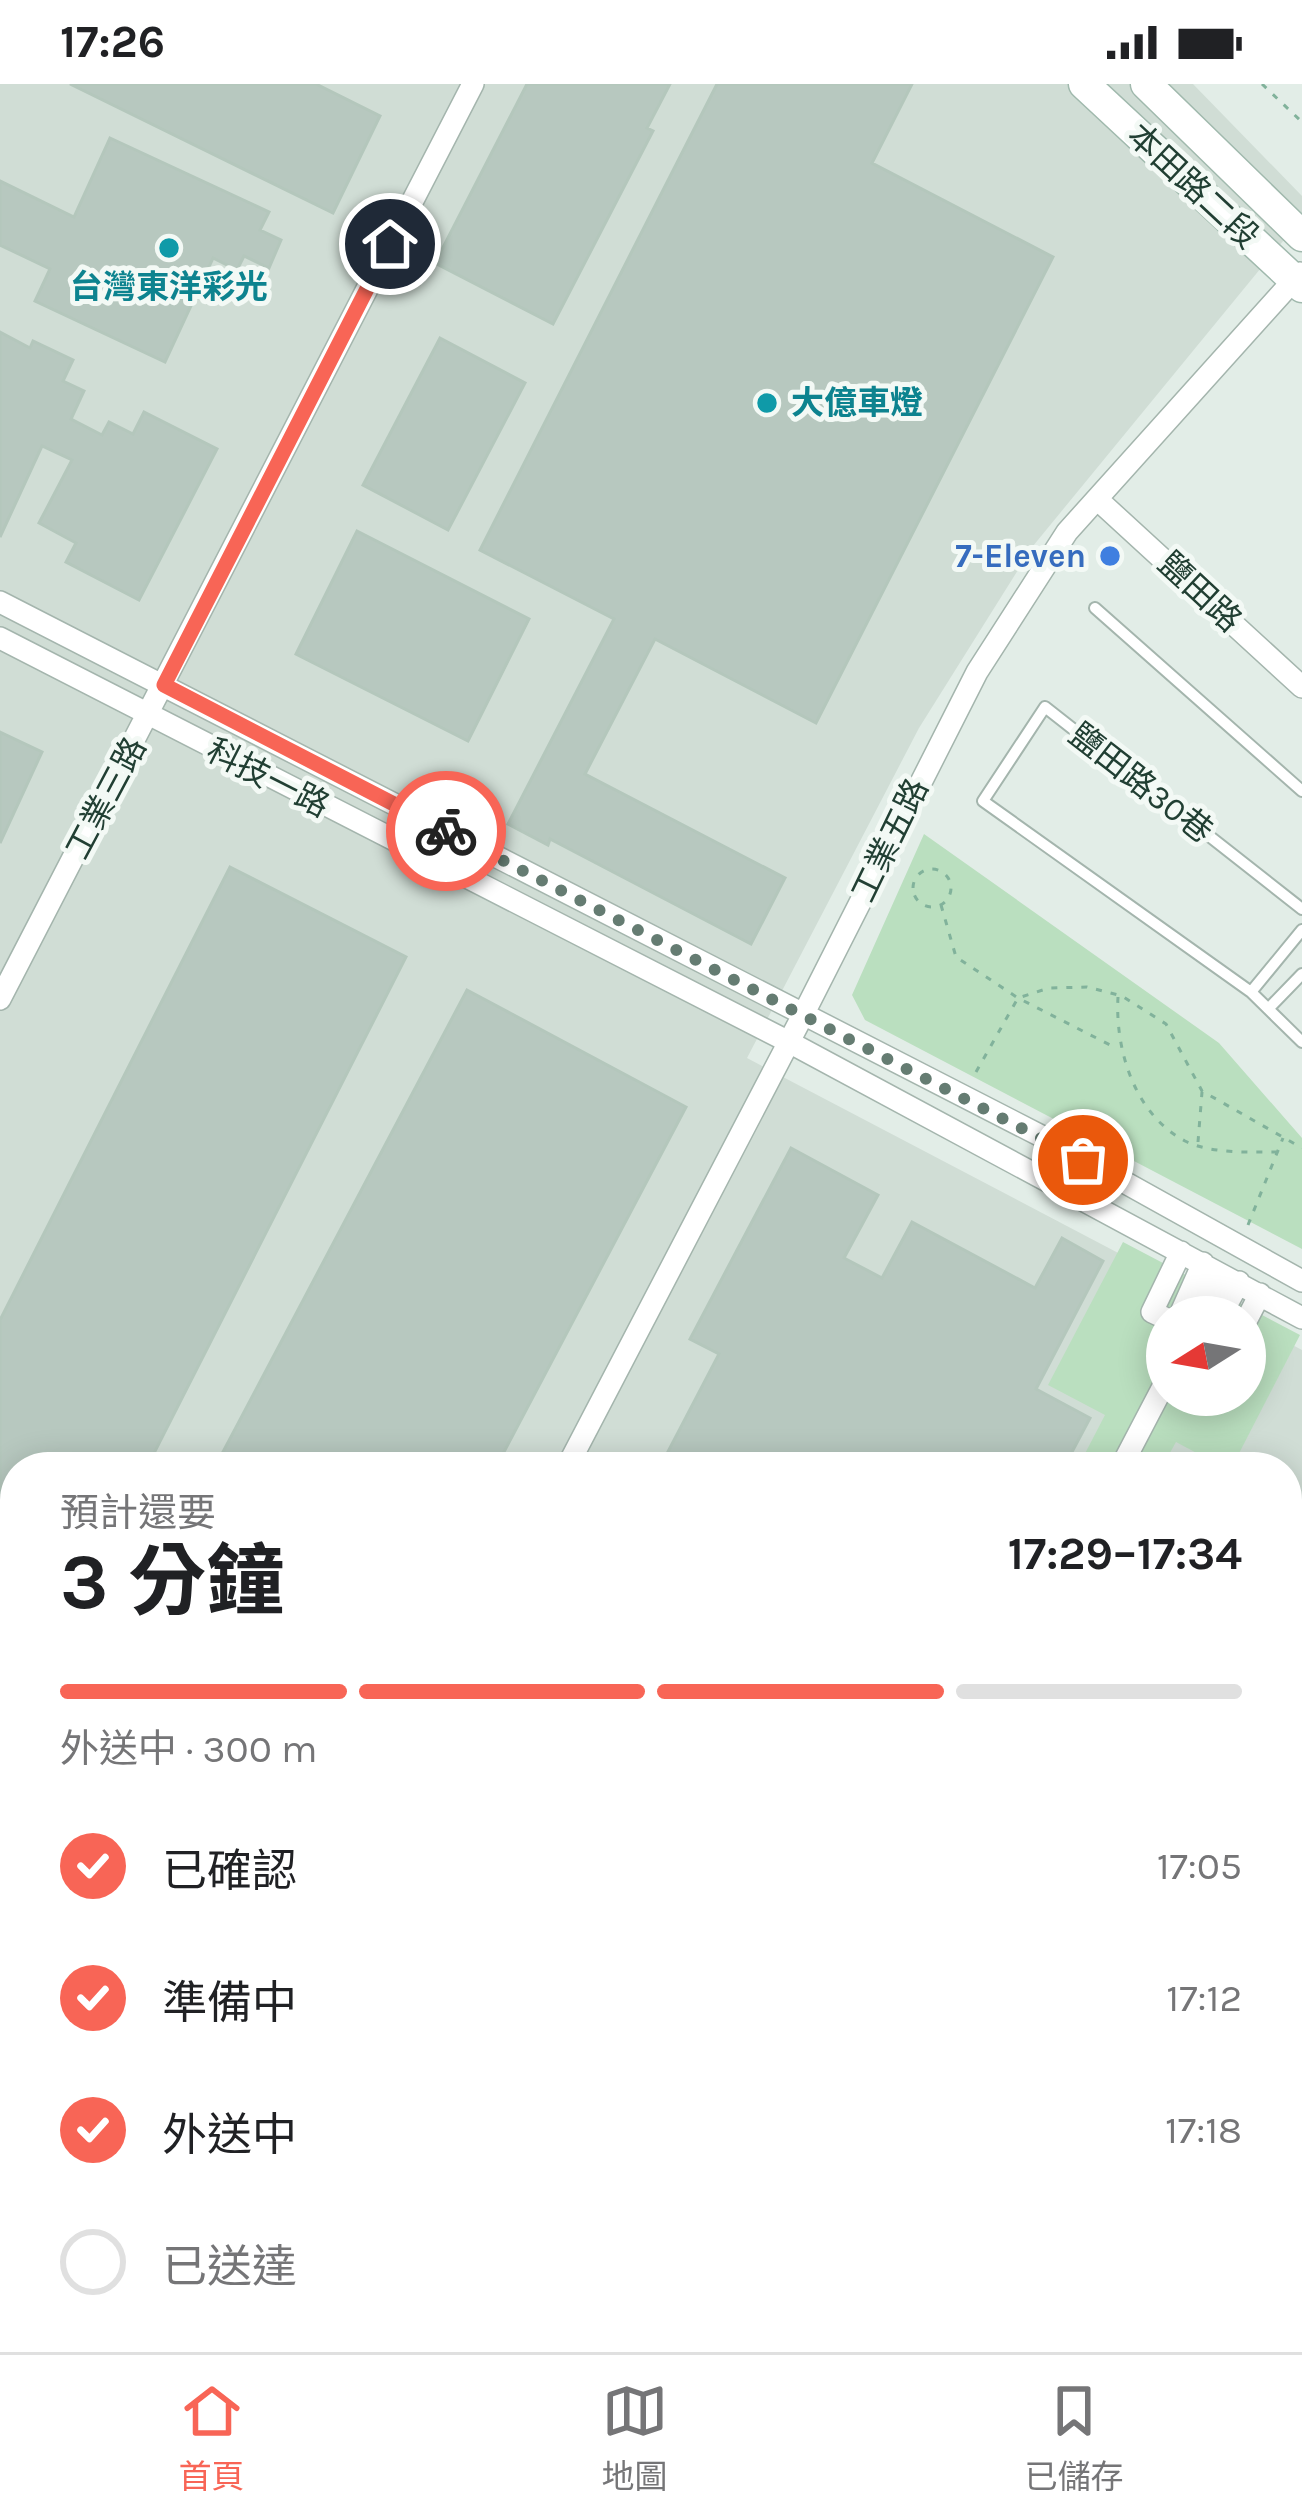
<!DOCTYPE html>
<html lang="zh-TW">
<head>
<meta charset="utf-8">
<style>
  :root { --surface:#fff; --page:#f2f2f2; --text:#202124; --muted:#757577; --line:#e0e0e0; --accent:#f86556 }
  body { margin:0; font-family:Karla,"Noto Sans TC",sans-serif; background:var(--page); color:var(--text); height:100vh; display:flex; flex-direction:column; font-size:45px; white-space:nowrap }
  * { box-sizing:border-box; margin:0 }
  p { font-size:39px; color:var(--muted) }
  .icon { flex:none; width:66px; height:66px; fill:none; stroke:currentColor; stroke-width:2; stroke-linecap:round; stroke-linejoin:round }
  .map { position:relative; flex:1; overflow:hidden }
  .panel { position:absolute; left:0px; top:1368px; width:1302px; height:900px; display:flex; flex-direction:column; background:var(--surface); border-radius:48px 48px 0 0; box-shadow:0 6px 30px #0003 }
  .panel>* { flex:none }
  .needle { width:78px; rotate:259deg }
  .tools { position:absolute; left:1146px; top:1212px; display:grid; gap:24px }
  .tools a { display:grid; place-items:center; width:120px; height:120px; border-radius:50%; background:var(--surface); box-shadow:0 6px 30px #0003; font-size:60px }
  .pin { position:absolute; display:grid; place-items:center; width:102px; height:102px; color:#fff; margin:-51px; border:6px solid #fff; border-radius:50%; box-shadow:0 3px 12px #0007 }
  .courier { position:absolute; display:grid; place-items:center; width:120px; height:120px; margin:-60px; border:9px solid #f86556; border-radius:50%; background:#fff; color:#222; box-shadow:0 3px 15px #0007 }
  .overview em { font-style:normal; font-weight:700 }
  .overview div { display:flex; flex-direction:column-reverse }
  .overview { display:flex; align-items:center; justify-content:space-between; height:204px; padding:0 60px }
  h1 { font-size:78px; font-weight:700; line-height:90px }
  .bar { display:grid; grid-template-columns:repeat(4,1fr); gap:18px 12px; align-content:center; height:144px; padding:0 60px }
  .bar i { height:15px; border-radius:9px; background:var(--line) }
  .bar .active { background:var(--accent) }
  .bar p { grid-column:span 4 }
  ol { padding:0 60px; list-style:none }
  li { display:flex; align-items:center; gap:36px; height:132px }
  li p { margin-inline-start:auto }
  li .icon { padding:12px; border-radius:50%; background:var(--accent); color:#fff; stroke-width:4 }
  li:last-child { color:var(--muted) }
  li i { width:66px; height:66px; border:6px solid var(--line); border-radius:50% }
  .status { display:flex; justify-content:space-between; align-items:center; height:84px; padding:0 60px; background:var(--surface); direction:ltr }
  .status svg { height:33px; fill:currentColor }
  .tab-bar { display:flex; justify-content:space-around; align-items:center; height:168px; border-top:3px solid var(--line); background:var(--surface); font-size:33px; color:var(--muted) }
  .tab-bar a { display:grid; justify-items:center; gap:6px }
  .tab-bar .active { color:var(--accent) }
  .map>svg:first-child { display:block }
  .built { fill:#d0ddd5 }
  .green { fill:#badfbf; fill-rule:evenodd }
  .building { fill:#b7c8bf; stroke:#b4c7bc; stroke-width:3 }
  .lines { fill:none; stroke-linecap:round; stroke-linejoin:round }
  .lane-casing { stroke:#a4b5ad; stroke-width:14 }
  .street-casing { stroke:#a4b5ad; stroke-width:24 }
  .secondary-casing { stroke:#a0b9ad; stroke-width:33 }
  .path { stroke:#81b29b; stroke-width:3; stroke-dasharray:6 9; stroke-linecap:butt }
  .lane { stroke:#fff; stroke-width:10 }
  .street { stroke:#fff; stroke-width:21 }
  .secondary { stroke:#fff; stroke-width:30 }
  .done { stroke:#657c72; stroke-width:12; stroke-dasharray:0 21.6 }
  .route { stroke:#f86556; stroke-width:15 }
  .culture-dot { fill:#0f9aa8; stroke:#f3f9f5; stroke-width:4.5 }
  .shop-dot { fill:#3f7fe0; stroke:#f3f9f5; stroke-width:4.5 }
  .labels { text-anchor:middle; dominant-baseline:central; stroke-width:10; stroke-linejoin:round; paint-order:stroke }
  .street-label { font-size:33px; fill:#213f33; stroke:#f3f9f5 }
  .culture-label { font-size:33px; font-weight:bold; fill:#0d838f; stroke:#f3f9f5 }
  .shop-label { font-size:33px; font-weight:bold; fill:#366cbe; stroke:#f3f9f5; text-anchor:end }
</style>
</head>
<body>
<div class="status"><b>17:26</b><svg viewBox="0 0 49 12"><path d="M0 12V9h3v3zM5 12V6h3v6zM10 12V3h3v9zM15 12V0h3v12zM26 1h20v11H26zM47 4h2v5h-2z"/></svg></div>
<div class="map">
<svg width="1302" height="2268" viewBox="0 0 1302 2268">
  <rect width="100%" height="100%" fill="#e2ede7"/>
  <path class="built" d="M0 0H1193L1302 112V134L1033 462 919 644 747 974 1240 1233H1167V1311H1245V1236L1302 1266V1931L1287 1959V1383H15V2253H1191L1196 2268H0Z"/>
  <path class="green" d="M924 750 1219 959 1302 1054V1165L865 936 852 911Z
    M1123 1158 1300 1251 1232 1383H1223L1176 1358 1162 1383H1078L1105 1331 1048 1301ZM1167 1233H1245V1311H1167Z
    M0 1683 15 1691V2015L0 2007Z
    M0 2058 15 2074V2253H86L78 2268H0Z
    M1302 2134V2268H1249L1248 2253H1287V2163Z
    M235 2253H615L607 2268H264Z
    M728 2253H1082L1111 2268H721Z"/>
  <path class="building" d="M70 0H316L380 32 333 129Z
    M527 0H670L647 44 653 47 553 240 435 179Z
    M717 0H912L872 79 1053 173 816 639 655 555 585 690 785 794 751 860 550 755 548 761 508 740 614 535 480 466Z
    M110 54 269 128 260 146 281 156 269 184 244 172 237 186 213 174 165 278 35 217 50 185 0 161V97L74 133Z
    M0 248 30 264 33 257 73 276 63 297 84 307 71 335 102 351 109 338 133 350 144 328 217 365 139 516 66 478 76 459 39 439 72 376 42 362 0 453Z
    M440 254 525 299 448 446 363 401Z
    M357 447 529 535 468 657 296 570Z
    M0 648 42 668 0 759Z
    M230 783 406 873 147 1383H15V1456L0 1448V1236Z
    M467 906 686 1023 496 1383H215Z
    M791 1064 878 1111 844 1174 882 1194 912 1138 1035 1204 1062 1154 1103 1177 1036 1305 1090 1334 1064 1383H660L719 1270 690 1255Z
    M15 1518V1623L0 1616V1549Z
    M1287 1614 1302 1622V1705L1287 1735Z"/>
  <g class="lines">
    <defs>
      <path id="lane" d="M1095 524 1302 707
        M1302 825 1045 623 983 717 1251 908 1302 958
        M1251 908 1302 846
        M1269 924 1302 890"/>
      <path id="street" d="M1097 415 1302 603
        M0 518 1045 1054 1302 1197
        M0 554 787 957 1302 1234
        M0 915 473 0
        M1179 1233 1203 1179
        M1199 1233 1216 1199
        M1220 1233 1239 1198
        M1167 1235 1152 1228 1181 1168
        M1245 1239 1260 1210
        M567 1383 803 931 977 588 1067 448 1300 189
        M1121 1383 1167 1295
        M0 1642 15 1650
        M0 1669 15 1677
        M0 2042 15 2050
        M1287 2055 1302 2026
        M1287 2121 1302 2093
        M198 2253 225 2268
        M1120 2253 1149 2268
        M1176 2253 1205 2268
        M111 2268 119 2253"/>
      <path id="secondary" d="M1084 0 1302 203
        M1146 0 1302 152"/>
    </defs>
    <use href="#lane" class="lane-casing"/>
    <use href="#street" class="street-casing"/>
    <use href="#secondary" class="secondary-casing"/>
    <path class="path" d="M1262 0 1302 38
      M913 804a19 19 0 1 1 38 0a19 19 0 1 1-38 0Z
      M941 821 956 873 1018 914 1116 964
      M1118 913C1115 965 1134 1030 1185 1057 1211 1070 1249 1068 1277 1068
      M976 988 1018 914 1049 904 1087 903 1122 912 1166 940 1202 1007 1302 1064
      M1198 1058 1202 1008
      M1248 1141 1283 1054
      M0 2080 15 2076
      M0 2188 15 2195 0 2225
      M1 2223 15 2230
      M1287 2231 1302 2243
      M62 2253 81 2262"/>
    <use href="#lane" class="lane"/>
    <use href="#street" class="street"/>
    <use href="#secondary" class="secondary"/>
  </g>
  <g class="lines">
    <path class="done" d="M446 747 1083 1076"/>
    <path class="route" d="M390 160 164 601 446 747"/>
  </g>
  <g class="culture-dot">
    <circle cx="169" cy="164" r="12"/>
    <circle cx="767" cy="319" r="12"/>
  </g>
  <circle class="shop-dot" cx="1110" cy="472" r="12"/>
  <g class="labels">
    <g class="street-label">
      <text transform="translate(1193 102) rotate(43)">本田路二段</text>
      <text transform="translate(1200 508) rotate(43)">鹽田路</text>
      <text transform="translate(268 694) rotate(27)">科技一路</text>
      <text transform="translate(1141 699) rotate(38)">鹽田路30巷</text>
      <text transform="translate(106 714) rotate(-62)">工業三路</text>
      <text transform="translate(890 756) rotate(-64)">工業五路</text>
    </g>
    <g class="culture-label">
      <text x="169" y="203">台灣東洋彩光</text>
      <text x="791" y="319" text-anchor="start">大億車燈</text>
    </g>
    <g class="shop-label">
      <text x="1086" y="472">7-Eleven</text>
    </g>
  </g>
</svg>
<div class="tools">
<a><svg class="needle" viewBox="-14 -14 28 28"><path d="M0-13l5 13h-10z" fill="#e53935"/><path d="M0 13l5-13h-10z" fill="#757577"/></svg></a>
</div>
<div class="pin" style="left:1083px;top:1076px;background:#ea580c"><svg class="icon" aria-label="bag" viewBox="0 0 24 24"><path d="M5 8h14l-1 12H6zM9 8a3 3 0 0 1 6 0"/></svg></div>
<div class="pin" style="left:390px;top:160px;background:#1f2937"><svg class="icon" aria-label="home" viewBox="0 0 24 24"><path d="M3 11l9-7 9 7M6 9v11h12V9"/></svg></div>
<div class="courier" style="left:446px;top:747px"><svg class="icon" aria-label="bike" viewBox="0 0 24 24"><circle cx="6" cy="16" r="4"/><circle cx="18" cy="16" r="4"/><path d="M6 16l4-8h5l3 8M10 8l3 8H6M13 5h3"/></svg></div>
<section class="panel">
<div class="overview"><div><h1>3 分鐘</h1><p>預計還要</p></div><em>17:29–17:34</em></div>
<div class="bar"><i class="active"></i><i class="active"></i><i class="active"></i><i></i><p>外送中 · 300 m</p></div>
<ol>
<li><svg class="icon" aria-label="check" viewBox="0 0 24 24"><path d="M5 12l5 5 9-10"/></svg>已確認<p>17:05</p></li>
<li><svg class="icon" aria-label="check" viewBox="0 0 24 24"><path d="M5 12l5 5 9-10"/></svg>準備中<p>17:12</p></li>
<li><svg class="icon" aria-label="check" viewBox="0 0 24 24"><path d="M5 12l5 5 9-10"/></svg>外送中<p>17:18</p></li>
<li><i></i>已送達</li>
</ol>
</section>
</div>
<nav class="tab-bar">
<a class="active"><svg class="icon" aria-label="home" viewBox="0 0 24 24"><path d="M3 11l9-7 9 7M6 9v11h12V9"/></svg>首頁</a>
<a><svg class="icon" aria-label="map" viewBox="0 0 24 24"><path d="M3 6l6-2 6 2 6-2v14l-6 2-6-2-6 2zM9 4v14M15 6v14"/></svg>地圖</a>
<a><svg class="icon" aria-label="saved" viewBox="0 0 24 24"><path d="M7 4h10v16l-5-4-5 4z"/></svg>已儲存</a>
</nav>
</body>
</html>
